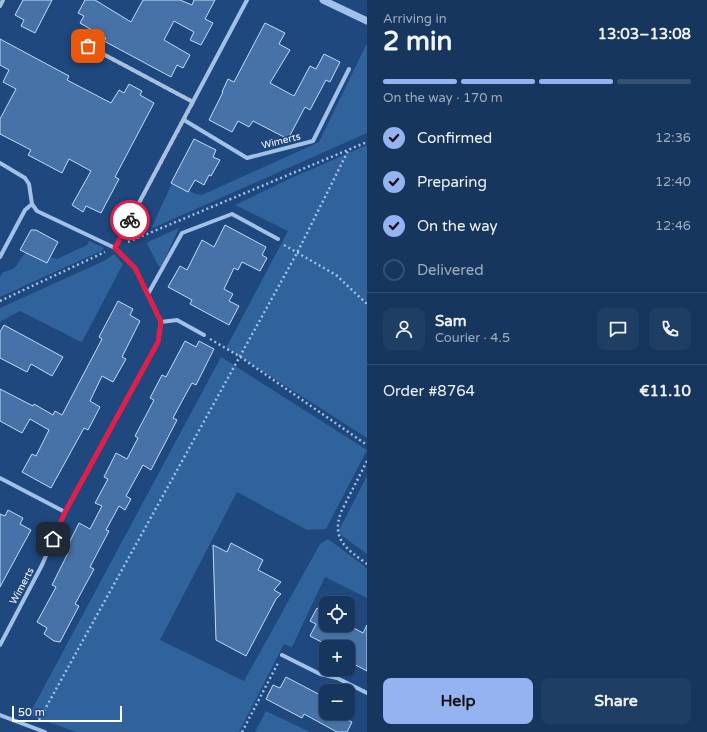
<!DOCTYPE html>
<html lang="en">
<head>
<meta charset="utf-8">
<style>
  :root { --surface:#16365e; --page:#1f3e64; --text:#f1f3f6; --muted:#9eabbc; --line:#355073; --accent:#95b2f1 }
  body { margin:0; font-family:"Varela Round",sans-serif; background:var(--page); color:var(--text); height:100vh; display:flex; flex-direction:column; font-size:15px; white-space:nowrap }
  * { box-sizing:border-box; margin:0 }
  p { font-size:13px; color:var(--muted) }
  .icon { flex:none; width:22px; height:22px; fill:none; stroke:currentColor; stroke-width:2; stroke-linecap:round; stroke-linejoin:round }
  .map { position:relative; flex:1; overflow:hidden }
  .panel { display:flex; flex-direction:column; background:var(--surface); width:340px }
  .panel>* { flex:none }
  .controls { position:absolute; left:319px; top:596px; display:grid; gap:8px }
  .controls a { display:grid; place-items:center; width:36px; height:36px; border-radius:8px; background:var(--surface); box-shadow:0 1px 3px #0004,0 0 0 1px var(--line); font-size:20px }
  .scale { position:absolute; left:12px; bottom:10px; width:110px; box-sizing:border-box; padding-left:4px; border:2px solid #fff; border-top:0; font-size:11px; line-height:14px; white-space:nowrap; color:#fff; -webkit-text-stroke:3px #1e487e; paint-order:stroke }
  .pin { position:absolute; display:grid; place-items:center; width:34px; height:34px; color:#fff; margin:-17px; border-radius:8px; box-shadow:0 2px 6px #0006 }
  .courier { position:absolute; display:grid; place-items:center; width:40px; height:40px; margin:-20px; border:3px solid #e11d48; border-radius:50%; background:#fff; color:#222; box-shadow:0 1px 5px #0007 }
  .headline em { font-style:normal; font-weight:700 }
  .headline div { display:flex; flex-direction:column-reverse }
  .headline { display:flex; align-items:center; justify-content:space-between; height:68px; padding:0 16px }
  h1 { font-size:26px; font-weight:700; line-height:30px }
  .bar { display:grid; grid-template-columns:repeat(4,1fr); gap:6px 4px; align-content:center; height:48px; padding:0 16px }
  .bar i { height:5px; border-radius:3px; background:var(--line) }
  .bar .current { background:var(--accent) }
  .bar p { grid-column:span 4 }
  .line { display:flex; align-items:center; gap:10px; padding:0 16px; border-top:1px solid var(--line) }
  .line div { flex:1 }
  .round { display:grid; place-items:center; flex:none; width:42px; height:42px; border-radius:8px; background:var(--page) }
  ol { padding:0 16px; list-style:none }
  li { display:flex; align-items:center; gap:12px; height:44px }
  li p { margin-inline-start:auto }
  li .icon { padding:4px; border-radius:50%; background:var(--accent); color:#111; stroke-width:4 }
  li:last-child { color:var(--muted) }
  li i { width:22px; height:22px; border:2px solid var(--line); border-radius:50% }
  .cta { display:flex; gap:8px; margin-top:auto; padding:8px 16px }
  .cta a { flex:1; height:46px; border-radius:8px; background:var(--accent); color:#111; font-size:16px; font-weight:700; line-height:46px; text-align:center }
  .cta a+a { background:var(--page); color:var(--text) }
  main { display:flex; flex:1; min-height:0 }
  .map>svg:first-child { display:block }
  .green { fill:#30629c }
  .building { fill:#4672a8; stroke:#c4dbf6 }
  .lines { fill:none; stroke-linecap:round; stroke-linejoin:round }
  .path { stroke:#a1c1e8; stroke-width:2.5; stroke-dasharray:2 3; stroke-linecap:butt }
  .minor { stroke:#a1c1e8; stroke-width:4 }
  .tertiary { stroke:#a1c1e8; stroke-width:7 }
  .done { stroke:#b0bfd2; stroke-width:4; stroke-dasharray:0 7.2 }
  .route { stroke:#e11d48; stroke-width:5 }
  .labels { text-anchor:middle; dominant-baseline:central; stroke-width:3; stroke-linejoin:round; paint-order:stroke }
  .street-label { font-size:10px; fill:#fff; stroke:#1e487e }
</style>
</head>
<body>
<main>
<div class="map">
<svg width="367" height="732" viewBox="0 0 367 732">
  <rect width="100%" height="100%" fill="#1e487e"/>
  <path class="green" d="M367 43V133L153 228 152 227 172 183 196 194 202 195 319 142Z
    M367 145V438L226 348 288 231 235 205 289 179Z
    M179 228 162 265 159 267 147 244 148 242Z
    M89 241 104 248 101 251 0 297V277L3 272C21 269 16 260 28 251L57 259 87 245Z
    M114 254 123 264 83 340 81 342 20 311 0 322V308L106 260Z
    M221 357 367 450 326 529 307 530 237 492 160 640 244 681 320 544 328 539 367 568V598L325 577 292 647 284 644 239 732H76L29 715Z
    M367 476V554L341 535 339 530Z
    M266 711 310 732H255Z"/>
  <path class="building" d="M23 0H52L35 33 21 26 24 20 15 15Z
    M85 0H95L131 22 143 0H180L192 5 194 0H215L205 19 213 23 201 45 190 40 194 32 174 21 164 40 190 55 183 68 177 65 171 77 104 41 106 38 80 23 84 16 78 13Z
    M265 23 285 33 279 44 290 50 270 83 294 96 310 66 316 69 324 54 340 62 330 82 326 80 310 110 305 107 288 139 253 121 249 127 238 121 232 132 209 120 223 92H222L228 79 234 82Z
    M0 39 69 76 67 80 111 103 119 90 124 93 129 84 142 91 140 95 154 103 115 177 119 179 101 213 86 206 83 212 72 205 91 171 69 159 62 173 28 155 31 150 0 134V119L16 89 3 82 9 70 0 65Z
    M194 139 216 150 213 157 220 160 211 176 209 175 204 185 195 180 188 192 171 183Z
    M225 225 266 247 262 255 267 258 260 271 242 262 238 270 234 268 224 289 233 294 229 301 239 306 229 325 190 304 192 300 168 287 180 266 187 270 202 240 214 247Z
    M31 230H36L58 242 47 263 20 250Z
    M118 301 133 309 130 315 140 321 122 357 126 359 113 382 102 376 90 401 100 407 88 430 84 428 51 488 22 472 32 454 36 456 49 430 30 419 22 433 0 421V389L33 406 34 404 53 415 55 411 62 415 102 339 99 337Z
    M4 325 63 357 52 376 31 364 27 372 0 358V332Z
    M185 341 196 347 199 341 214 349 196 385 192 383 181 403 173 418 177 420 151 470 143 465 126 496 131 499 125 510 119 506 106 530 109 531 90 567 94 569 75 604 79 606 60 642 54 641 44 634 47 628 37 622 56 587 52 585 70 549 67 547 79 523 90 529 102 506 95 503 108 479 104 477 116 453 127 459 138 438 135 436 154 400 150 398 162 375 166 377Z
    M8 510 23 518 20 524 31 530 0 587V514L5 516Z
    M231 543 263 560 258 570 281 582 274 590 281 594 276 599 246 656 216 640 213 545 227 552Z
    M326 605V625H348L363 633 367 625V671L348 661 355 647H331L310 636 316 624 310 621 317 608 323 612Z
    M286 677 326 698V713H349L346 719 352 722 347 732H337L304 714 302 718 266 699 273 685 280 688Z"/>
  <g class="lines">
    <path class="path" d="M128 242 367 142
      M284 245 336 275 367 304
      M0 301 105 252
      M210 339 239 356 367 445
      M367 461 341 512C331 540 347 549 367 564
      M39 720 297 253 348 151
      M242 732 278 663"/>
    <path class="minor" d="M0 6 3 0
      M75 39 193 102
      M184 120 247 158 313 141 349 69
      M0 163 25 178 29 184 32 204 37 211 115 248
      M0 257 25 210 32 204
      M148 294 182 233 232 214 278 239
      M161 322 177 320 204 335
      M0 478 65 512
      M0 645 42 565 65 512 158 342 161 322 135 268 115 248 247 0
      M282 655 320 674 337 678 367 693
      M0 715 45 732"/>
    <path class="tertiary" d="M323 0 367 21"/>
  </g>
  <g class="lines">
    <path class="done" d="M88 46 193 102 130 220"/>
    <path class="route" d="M53 539 65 512 158 342 161 322 135 268 115 248 130 220"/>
  </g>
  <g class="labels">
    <g class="street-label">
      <text transform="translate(281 141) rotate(-14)">Wimerts</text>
      <text transform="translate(22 586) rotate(-62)">Wimerts</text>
    </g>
  </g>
</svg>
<div class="controls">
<a><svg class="icon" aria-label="locate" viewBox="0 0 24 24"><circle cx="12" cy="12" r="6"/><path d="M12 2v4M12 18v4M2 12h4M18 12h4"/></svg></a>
<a>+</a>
<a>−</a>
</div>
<div class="scale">50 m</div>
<div class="pin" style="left:88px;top:46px;background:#ea580c"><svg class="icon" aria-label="bag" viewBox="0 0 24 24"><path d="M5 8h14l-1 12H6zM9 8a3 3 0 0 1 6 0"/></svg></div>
<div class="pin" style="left:53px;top:539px;background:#1f2937"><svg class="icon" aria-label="home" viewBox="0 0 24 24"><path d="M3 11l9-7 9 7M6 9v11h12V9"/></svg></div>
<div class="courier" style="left:130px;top:220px"><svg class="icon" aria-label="bike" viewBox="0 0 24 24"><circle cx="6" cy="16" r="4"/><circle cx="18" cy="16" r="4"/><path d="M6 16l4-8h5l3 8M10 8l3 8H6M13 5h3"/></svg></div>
</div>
<section class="panel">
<div class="headline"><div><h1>2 min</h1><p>Arriving in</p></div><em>13:03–13:08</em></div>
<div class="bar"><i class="current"></i><i class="current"></i><i class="current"></i><i></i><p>On the way · 170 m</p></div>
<ol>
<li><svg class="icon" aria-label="check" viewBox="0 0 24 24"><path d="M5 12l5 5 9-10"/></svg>Confirmed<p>12:36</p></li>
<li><svg class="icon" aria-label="check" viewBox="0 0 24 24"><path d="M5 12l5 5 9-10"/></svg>Preparing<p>12:40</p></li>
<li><svg class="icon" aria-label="check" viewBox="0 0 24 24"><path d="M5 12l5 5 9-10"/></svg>On the way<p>12:46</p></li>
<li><i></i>Delivered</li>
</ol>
<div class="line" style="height:72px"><a class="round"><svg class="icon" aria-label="person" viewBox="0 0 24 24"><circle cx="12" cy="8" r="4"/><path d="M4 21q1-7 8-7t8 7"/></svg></a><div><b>Sam</b><p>Courier · 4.5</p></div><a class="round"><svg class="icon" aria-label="chat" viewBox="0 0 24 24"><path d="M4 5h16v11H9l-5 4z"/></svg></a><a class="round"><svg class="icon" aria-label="phone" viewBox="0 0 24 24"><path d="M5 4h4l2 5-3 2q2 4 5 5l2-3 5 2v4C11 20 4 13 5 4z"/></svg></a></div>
<div class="line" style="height:52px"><div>Order #8764</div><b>€11.10</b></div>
<div class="cta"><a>Help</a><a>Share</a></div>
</section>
</main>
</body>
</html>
